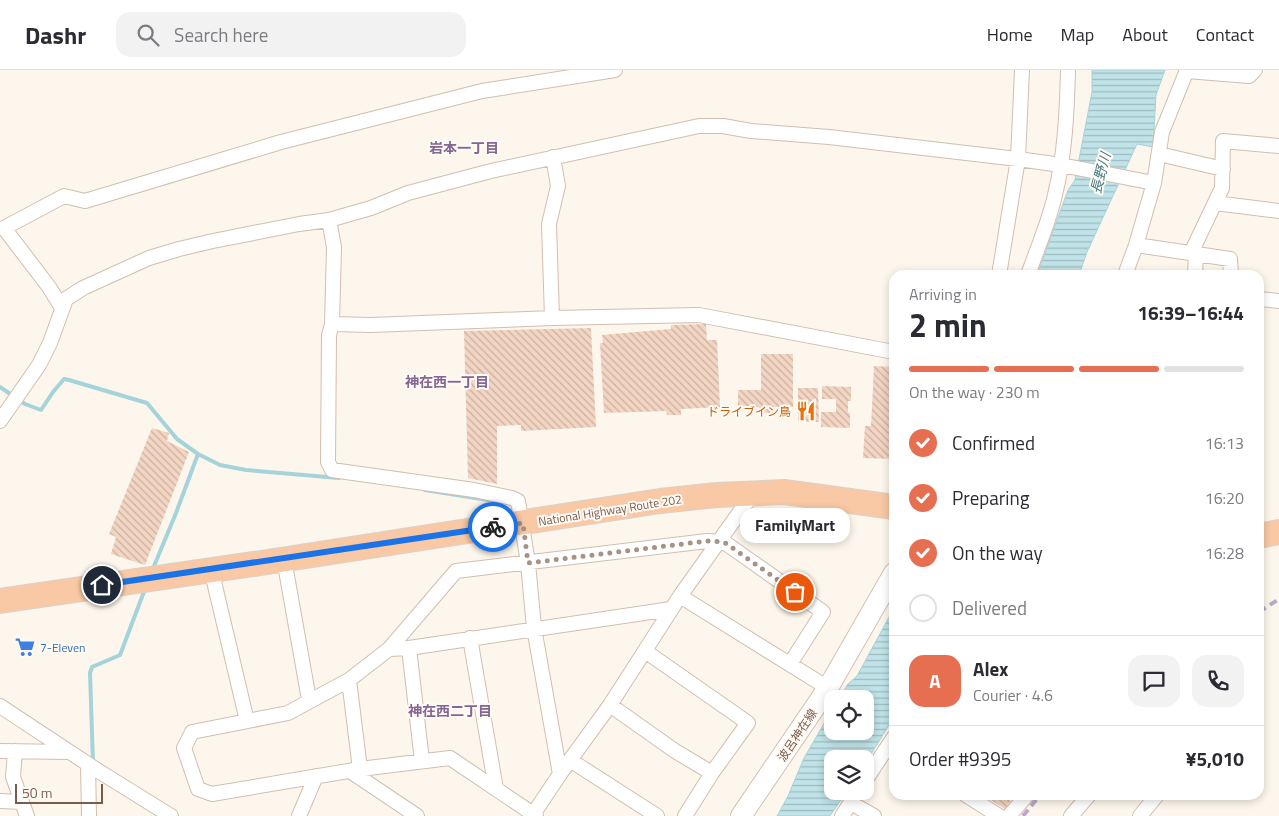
<!DOCTYPE html>
<html lang="en">
<head>
<meta charset="utf-8">
<style>
  :root { --surface:#fff; --page:#f2f2f3; --text:#2b2b33; --muted:#7c7c81; --line:#e1e1e2; --accent:#e76f51 }
  body { margin:0; font-family:"Titillium Web","Noto Sans JP",sans-serif; background:var(--page); color:var(--text); height:100vh; display:flex; flex-direction:column; font-size:19px; white-space:nowrap }
  * { box-sizing:border-box; margin:0 }
  p { font-size:16px; color:var(--muted) }
  .icon { flex:none; width:28px; height:28px; fill:none; stroke:currentColor; stroke-width:2; stroke-linecap:round; stroke-linejoin:round }
  .map { position:relative; flex:1; overflow:hidden }
  .panel { position:absolute; left:889px; top:200px; width:375px; height:530px; display:flex; flex-direction:column; background:var(--surface); border-radius:15px; box-shadow:0 2px 8px #0003 }
  .panel>* { flex:none }
  .controls { position:absolute; left:824px; top:620px; display:grid; gap:10px }
  .controls a { display:grid; place-items:center; width:50px; height:50px; border-radius:10px; background:var(--surface); box-shadow:0 2px 8px #0003; font-size:25px }
  .scale { position:absolute; left:15px; bottom:12px; width:88px; box-sizing:border-box; padding-left:5px; border:2px solid #7a5c4d; border-top:0; font-size:14px; line-height:18px; white-space:nowrap; color:#7a5c4d; -webkit-text-stroke:4px #fffaf3; paint-order:stroke }
  .pin { position:absolute; display:grid; place-items:center; width:42px; height:42px; color:#fff; margin:-21px; border:2px solid #fff; border-radius:50%; box-shadow:0 1px 5px #0007 }
  .courier { position:absolute; display:grid; place-items:center; width:50px; height:50px; margin:-25px; border:4px solid #1a73e8; border-radius:50%; background:#fff; color:#222; box-shadow:0 1px 6px #0007 }
  .bubble { position:absolute; height:35px; border-radius:15px; background:var(--surface); box-shadow:0 2px 8px #0003; font-size:16px; font-weight:700; line-height:35px; text-align:center }
  .summary em { font-style:normal; font-weight:700 }
  .summary div { display:flex; flex-direction:column-reverse }
  .summary { display:flex; align-items:center; justify-content:space-between; height:85px; padding:0 20px }
  h1 { font-size:32px; font-weight:700; line-height:38px }
  .bar { display:grid; grid-template-columns:repeat(4,1fr); gap:8px 5px; align-content:center; height:60px; padding:0 20px }
  .bar i { height:6px; border-radius:4px; background:var(--line) }
  .bar .on { background:var(--accent) }
  .bar p { grid-column:span 4 }
  .line { display:flex; align-items:center; gap:12px; padding:0 20px; border-top:1px solid var(--line) }
  .line div { flex:1 }
  .round { display:grid; place-items:center; flex:none; width:52px; height:52px; border-radius:15px; background:var(--page) }
  ol { padding:0 20px; list-style:none }
  li { display:flex; align-items:center; gap:15px; height:55px }
  li p { margin-inline-start:auto }
  li .icon { padding:5px; border-radius:50%; background:var(--accent); color:#fff; stroke-width:4 }
  li:last-child { color:var(--muted) }
  li i { width:28px; height:28px; border:2px solid var(--line); border-radius:50% }
  header { display:flex; align-items:center; gap:30px; box-sizing:border-box; height:70px; padding:0 25px; background:var(--surface); border-bottom:1px solid var(--line) }
  header strong { font-size:24px }
  nav { display:flex; gap:28px; margin-inline-start:auto; font-size:18px }
  .search { width:350px; height:45px; background:var(--page); display:flex; align-items:center; gap:12px; box-sizing:border-box; padding:0 18px; border-radius:15px; color:var(--muted); font-size:19px }
  .map>svg:first-child { display:block }
  .water { fill:url(#water-rules); stroke:#a5d3da }
  .lines { fill:none; stroke-linecap:round; stroke-linejoin:round }
  .stream { stroke:#a5d3da; stroke-width:4 }
  .building { fill:url(#building-back-hatch) }
  .minor-casing { stroke:#d1beb0; stroke-width:16 }
  .secondary-casing { stroke:#d6c0b0; stroke-width:22 }
  .trunk-casing { stroke:#dad1cd; stroke-width:26 }
  .minor { stroke:#fff; stroke-width:14 }
  .secondary { stroke:#fff; stroke-width:20 }
  .trunk { stroke:#f9c8a4; stroke-width:24 }
  .rail { stroke:#b9a8c9; stroke-width:4; stroke-dasharray:8 5; stroke-linecap:butt }
  .done { stroke:#a89285; stroke-width:5; stroke-dasharray:0 9 }
  .route { stroke:#1a73e8; stroke-width:6 }
  .labels { text-anchor:middle; dominant-baseline:central; stroke-width:4; stroke-linejoin:round; paint-order:stroke }
  .food-label { font-size:12px; fill:#c56008; stroke:#fffaf3; text-anchor:end }
  .street-label { font-size:12px; fill:#7a5c4d; stroke:#fffaf3 }
  .shop-label { font-size:12px; fill:#366cbe; stroke:#fffaf3; text-anchor:start }
  .neighbourhood-label { font-size:14px; font-weight:bold; fill:#846695; stroke:#fffaf3 }
  .water-label { font-size:14px; font-style:italic; fill:#437c86; stroke:#fffaf3 }
</style>
</head>
<body>
<header>
<strong>Dashr</strong>
<div class="search"><svg class="icon" aria-label="search" viewBox="0 0 24 24"><circle cx="10" cy="10" r="6"/><path d="M15 15l6 6"/></svg>Search here</div>
<nav><a>Home</a><a>Map</a><a>About</a><a>Contact</a></nav>
</header>
<div class="map">
<svg width="1279" height="746" viewBox="0 0 1279 746">
  <defs>
    <pattern id="water-rules" width="6" height="5" patternUnits="userSpaceOnUse" patternTransform="scale(1.25)"><rect width="6" height="5" fill="#bfe3e8"/><path d="M0 2.5h6" fill="none" stroke="#a0bbbe"/></pattern>
    <pattern id="building-back-hatch" width="6" height="6" patternUnits="userSpaceOnUse" patternTransform="scale(1.25)"><rect width="6" height="6" fill="#f3d5c3"/><path d="M-1 5l2 2M0 0l6 6M5-1l2 2" fill="none" stroke="#cab0a1"/></pattern>
  </defs>
  <rect width="100%" height="100%" fill="#fdf6ec"/>
  <path class="water" d="M1092 0H1165L1156 25 1153 77 1137 74 1087 182 1079 205H1037L1068 120 1075 110 1092 22Z
    M894 538V647L865 694V689H832V721H847L830 746H777L788 726 804 688 832 640V661H865V629H839L848 614 857 606Z"/>
  <g class="lines">
    <path class="stream" d="M0 317 25 334 41 340 53 322 64 309 69 310 147 333 177 369 198 384 220 395 246 400 339 408
      M425 420 494 431
      M152 501 176 443 198 384
      M93 693 90 603 92 597 120 585 145 519"/>
  </g>
  <path class="building" d="M706 254 707 270H717L720 337 681 339V345H667L666 341 604 343 600 273H603L602 265 671 259V255Z
    M591 258 596 357 521 361V355L497 356V414L468 408 464 261Z
    M761 284H793V337H770V343H759V337H738V320H761Z
    M874 296 894 297V389L863 388 865 356H871Z
    M822 316 851 317V331H848V343H850V358L821 357V342H836V329H822Z
    M798 318H818L819 352H798Z
    M152 358 169 363 167 371 189 382 145 495 111 484 116 467 109 464Z
    M994 725H1014L1005 739 991 730Z"/>
  <g class="lines">
    <defs>
      <path id="minor" d="M1187 1 1249 6 1255 0
        M1159 84 1223 99
        M1215 133 1279 141
        M329 150 334 177 332 254 371 255 552 248 699 245 894 282
        M1136 175 1230 189 1231 205
        M1191 183 1222 118 1223 71 1279 76
        M999 205 1018 89 1022 0
        M1028 205C1037 179 1049 152 1055 125 1065 84 1067 42 1068 0
        M1125 205 1136 175 1154 113 1162 62 1187 0
        M1195 205 1196 184
        M1259 229 1279 231
        M62 238 49 217 4 158 64 126 85 131 281 72 482 21 615 0
        M552 248 549 154 558 116 553 87
        M332 254 329 265 328 392 332 400 474 420 512 428 518 431 528 493 534 558 560 704 532 746
        M0 351 39 295 50 273 66 229 83 218 149 188 179 179 213 171 299 154 329 150 371 138 408 123 491 101 699 56H723L751 61 829 67 1018 89 1061 95 1154 113
        M284 489 308 624 311 630
        M211 499 247 651
        M680 526 828 618
        M470 568 496 719
        M409 578 422 691
        M389 579 409 578 671 539
        M645 581 748 653 712 703 685 746
        M349 610 360 699
        M610 635 675 681 712 703
        M0 636 100 702 171 746
        M0 681 69 682
        M15 681 13 707 27 746
        M570 690 657 746
        M88 694 89 746
        M350 701 417 746
        M560 704 610 635 680 526 754 422
        M865 711 894 667
        M966 725 999 746
        M0 731 22 732
        M851 733 874 746
        M299 746 316 706
        M536 746 450 688 360 699 212 724 198 719 184 678 192 662 288 643 349 610 389 579 456 501 707 471 724 472 823 542 790 594
        M842 746 858 721
        M1009 746 1027 725
        M1071 746 1089 725
        M1140 746 1157 725"/>
      <path id="secondary" d="M741 746 828 618 894 503"/>
      <path id="trunk" d="M1259 466 1279 462
        M0 531 261 493 660 431 717 425 784 422 894 437"/>
    </defs>
    <use href="#minor" class="minor-casing"/>
    <use href="#secondary" class="secondary-casing"/>
    <use href="#trunk" class="trunk-casing"/>
    <use href="#minor" class="minor"/>
    <use href="#secondary" class="secondary"/>
    <use href="#trunk" class="trunk"/>
    <path class="rail" d="M1259 542 1279 529
      M1023 746 1040 725"/>
  </g>
  <g class="lines">
    <path class="done" d="M493 457 523 453 528 493 707 471 724 472 795 522"/>
    <path class="route" d="M102 515 493 457"/>
  </g>
  <defs>
    <symbol id="restaurant-bare" viewBox="-9 -9 18 18"><path d="M-5-6h1v4h1v-4h1v4h1v-4h1v5L-1.5 .5V6h-2V.5L-5-1ZM5-6V6H3V1.5H1.5Q1.5-4 5-6Z" fill="#e8710a" stroke="#fffaf3" stroke-width="2.5" paint-order="stroke"/></symbol>
    <symbol id="supermarket-bare" viewBox="-9 -9 18 18"><path d="M-6-5.5h2.5l.6 2H6L4.5 2H-2.5L-4.4-4H-6ZM-1.5 3.2a1.3 1.3 0 1 0 .1 0ZM3 3.2a1.3 1.3 0 1 0 .1 0Z" fill="#3f7fe0" stroke="#fffaf3" stroke-width="2.5" paint-order="stroke"/></symbol>
  </defs>
  <g fill-rule="evenodd">
    <use href="#restaurant-bare" x="792" y="327" width="28" height="28"/>
    <use href="#supermarket-bare" x="11" y="563" width="28" height="28"/>
  </g>
  <g class="labels">
    <g class="food-label">
      <text x="791" y="341">ドライブイン鳥</text>
    </g>
    <g class="street-label">
      <text transform="translate(610 440) rotate(-9)">National Highway Route 202</text>
      <text transform="translate(797 665) rotate(-56)">波呂神在線</text>
    </g>
    <g class="shop-label">
      <text x="40" y="577">7-Eleven</text>
    </g>
    <g class="neighbourhood-label">
      <text x="464" y="77">岩本一丁目</text>
      <text x="447" y="311">神在西一丁目</text>
      <text x="450" y="640">神在西二丁目</text>
    </g>
    <g class="water-label">
      <text transform="translate(1100 103) rotate(-75)">長野川</text>
    </g>
  </g>
</svg>
<div class="controls">
<a><svg class="icon" aria-label="locate" viewBox="0 0 24 24"><circle cx="12" cy="12" r="6"/><path d="M12 2v4M12 18v4M2 12h4M18 12h4"/></svg></a>
<a><svg class="icon" aria-label="layers" viewBox="0 0 24 24"><path d="M12 4l9 5-9 5-9-5zM3 14l9 5 9-5"/></svg></a>
</div>
<div class="scale">50 m</div>
<div class="pin" style="left:795px;top:522px;background:#ea580c"><svg class="icon" aria-label="bag" viewBox="0 0 24 24"><path d="M5 8h14l-1 12H6zM9 8a3 3 0 0 1 6 0"/></svg></div>
<div class="pin" style="left:102px;top:515px;background:#1f2937"><svg class="icon" aria-label="home" viewBox="0 0 24 24"><path d="M3 11l9-7 9 7M6 9v11h12V9"/></svg></div>
<div class="courier" style="left:493px;top:457px"><svg class="icon" aria-label="bike" viewBox="0 0 24 24"><circle cx="6" cy="16" r="4"/><circle cx="18" cy="16" r="4"/><path d="M6 16l4-8h5l3 8M10 8l3 8H6M13 5h3"/></svg></div>
<div class="bubble" style="left:740px;top:438px;width:110px">FamilyMart</div>
<section class="panel">
<div class="summary"><div><h1>2 min</h1><p>Arriving in</p></div><em>16:39–16:44</em></div>
<div class="bar"><i class="on"></i><i class="on"></i><i class="on"></i><i></i><p>On the way · 230 m</p></div>
<ol>
<li><svg class="icon" aria-label="check" viewBox="0 0 24 24"><path d="M5 12l5 5 9-10"/></svg>Confirmed<p>16:13</p></li>
<li><svg class="icon" aria-label="check" viewBox="0 0 24 24"><path d="M5 12l5 5 9-10"/></svg>Preparing<p>16:20</p></li>
<li><svg class="icon" aria-label="check" viewBox="0 0 24 24"><path d="M5 12l5 5 9-10"/></svg>On the way<p>16:28</p></li>
<li><i></i>Delivered</li>
</ol>
<div class="line" style="height:90px"><b class="round" style="background:var(--accent);color:#fff">A</b><div><b>Alex</b><p>Courier · 4.6</p></div><a class="round"><svg class="icon" aria-label="chat" viewBox="0 0 24 24"><path d="M4 5h16v11H9l-5 4z"/></svg></a><a class="round"><svg class="icon" aria-label="phone" viewBox="0 0 24 24"><path d="M5 4h4l2 5-3 2q2 4 5 5l2-3 5 2v4C11 20 4 13 5 4z"/></svg></a></div>
<div class="line" style="height:65px"><div>Order #9395</div><b>¥5,010</b></div>
</section>
</div>
</body>
</html>
